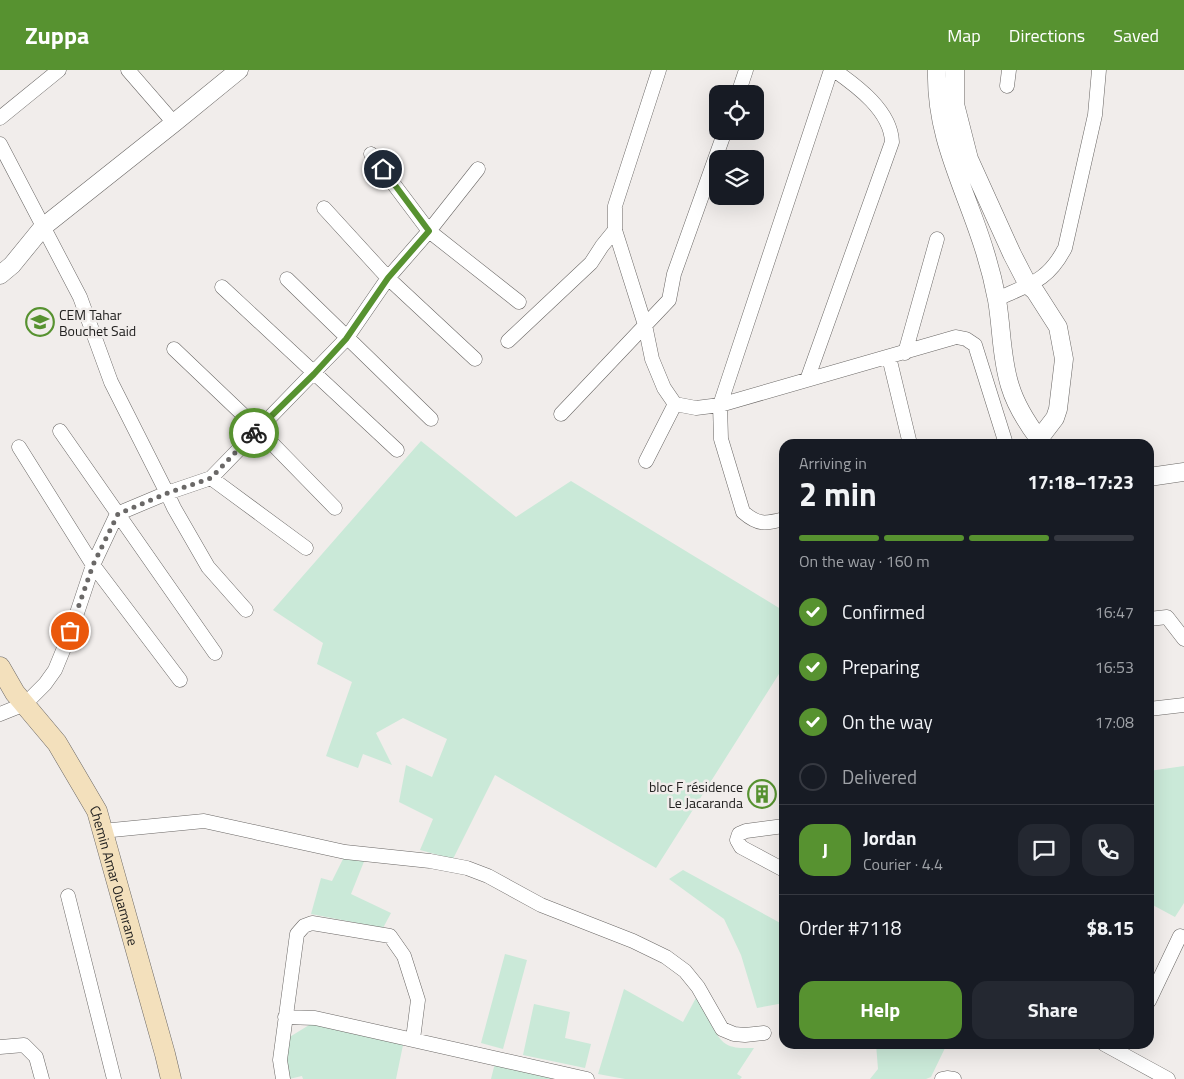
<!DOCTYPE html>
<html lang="en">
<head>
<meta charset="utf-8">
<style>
  :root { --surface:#171b24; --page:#242831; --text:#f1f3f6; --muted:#9ea1a6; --line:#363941; --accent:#579230 }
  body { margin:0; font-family:"Titillium Web",sans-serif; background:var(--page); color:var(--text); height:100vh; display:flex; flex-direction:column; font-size:19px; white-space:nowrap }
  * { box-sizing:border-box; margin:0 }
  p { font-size:16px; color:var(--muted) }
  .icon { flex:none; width:28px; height:28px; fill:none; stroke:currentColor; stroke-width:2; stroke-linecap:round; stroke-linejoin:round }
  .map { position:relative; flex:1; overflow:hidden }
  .panel { position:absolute; left:779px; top:369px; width:375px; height:610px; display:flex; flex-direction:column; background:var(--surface); border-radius:15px; box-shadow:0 5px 20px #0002 }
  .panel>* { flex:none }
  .buttons { position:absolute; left:709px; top:15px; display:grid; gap:10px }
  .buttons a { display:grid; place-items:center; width:55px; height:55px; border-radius:10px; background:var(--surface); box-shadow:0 5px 20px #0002; font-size:25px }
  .pin { position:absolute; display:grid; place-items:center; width:42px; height:42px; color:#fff; margin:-21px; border:2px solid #fff; border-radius:50%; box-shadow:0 1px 5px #0007 }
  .courier { position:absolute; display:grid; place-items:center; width:50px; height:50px; margin:-25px; border:4px solid #579230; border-radius:50%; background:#fff; color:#222; box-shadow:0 1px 6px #0007 }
  .overview em { font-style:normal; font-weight:700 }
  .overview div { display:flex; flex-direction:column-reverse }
  .overview { display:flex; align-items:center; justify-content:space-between; height:85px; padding:0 20px }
  h1 { font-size:32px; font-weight:700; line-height:38px }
  .bar { display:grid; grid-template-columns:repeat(4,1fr); gap:8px 5px; align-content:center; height:60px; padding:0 20px }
  .bar i { height:6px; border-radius:4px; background:var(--line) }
  .bar .active { background:var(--accent) }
  .bar p { grid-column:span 4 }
  .line { display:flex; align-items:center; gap:12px; padding:0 20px; border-top:1px solid var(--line) }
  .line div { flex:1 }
  .round { display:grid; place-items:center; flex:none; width:52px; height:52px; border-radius:15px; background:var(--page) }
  ol { padding:0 20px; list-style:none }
  li { display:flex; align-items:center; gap:15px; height:55px }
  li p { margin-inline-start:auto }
  li .icon { padding:5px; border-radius:50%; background:var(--accent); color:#fff; stroke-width:4 }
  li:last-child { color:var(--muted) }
  li i { width:28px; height:28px; border:2px solid var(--line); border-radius:50% }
  .cta { display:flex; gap:10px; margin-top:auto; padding:10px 20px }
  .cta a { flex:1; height:58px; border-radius:15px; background:var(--accent); color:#fff; font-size:20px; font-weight:700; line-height:58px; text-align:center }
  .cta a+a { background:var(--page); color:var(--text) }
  header { display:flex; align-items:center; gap:30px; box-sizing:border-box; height:70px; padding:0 25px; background:var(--accent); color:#fff }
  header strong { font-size:24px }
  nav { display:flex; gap:28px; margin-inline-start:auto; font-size:18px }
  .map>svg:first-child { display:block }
  .green { fill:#cae9d8 }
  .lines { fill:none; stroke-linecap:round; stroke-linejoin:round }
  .minor-casing { stroke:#6a6765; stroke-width:15 }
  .tertiary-casing { stroke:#6a6765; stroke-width:19 }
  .secondary-casing { stroke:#6a6765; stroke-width:21 }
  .minor { stroke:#fff; stroke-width:14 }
  .tertiary { stroke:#fff; stroke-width:18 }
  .secondary { stroke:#f3e0bc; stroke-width:20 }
  .done { stroke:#6a6867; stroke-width:5; stroke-dasharray:0 9 }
  .route { stroke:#579230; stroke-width:6 }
  .labels { text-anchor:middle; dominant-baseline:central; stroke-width:5; stroke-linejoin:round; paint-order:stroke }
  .poi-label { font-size:14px; fill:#222120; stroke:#f1edeb; text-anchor:start }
  .street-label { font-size:14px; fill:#222120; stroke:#f1edeb }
</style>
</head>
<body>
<header>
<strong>Zuppa</strong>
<nav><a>Map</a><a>Directions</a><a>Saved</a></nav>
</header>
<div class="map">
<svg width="1184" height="1009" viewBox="0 0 1184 1009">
  <rect width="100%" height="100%" fill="#f1edeb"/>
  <path class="green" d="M421 371 516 447 571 411 784 541V596L656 798 495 705 453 789 420 780 433 749 399 732 406 695 432 707 447 669 403 648 376 663 392 695 363 684 358 698 326 686 352 612 317 594 323 573 273 540Z
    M1184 696V833L1175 847 1149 833V701Z
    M345 785 365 789 351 824 391 843 383 858 311 844 321 808 332 811Z
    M683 800 784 855V933L757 938 741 885 724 849 669 809Z
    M505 884 527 890 503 979 481 973Z
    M624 919 683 952 697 926C704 938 715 968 726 974 734 979 745 978 754 978L737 1004 742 1007 740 1009H625L598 1004Z
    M534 934 570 942 565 968 591 974 585 998 523 985Z
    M314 952 403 975 396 1009H303L302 1006 289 1009 285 992 288 968Z
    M876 974H942L945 978 931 1007 926 1009H870L878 999Z
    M495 993 552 1006 551 1009H491Z"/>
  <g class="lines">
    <defs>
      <path id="minor" d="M128 0 174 53
        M1007 16 1009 0
        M738 24 746 0
        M0 48 59 0
        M0 74 80 227 111 312 167 423 174 438 208 497 246 540
        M371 84 429 161 519 232
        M324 138 388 208 475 289
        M615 160 645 255 652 289 664 318 675 334 696 338 720 335 956 267 966 269 975 275 1006 374
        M287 209 431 349
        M222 217 397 380
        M997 229C1030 214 1048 211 1065 178L1095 45 1099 0
        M508 271 591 193 602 176 615 160V136L659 0
        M174 279 258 359 335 438
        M905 283 937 169
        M889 287 910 374
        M807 310 892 72C891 41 857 16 834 0
        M561 344 669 230 674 204 725 61
        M60 361 215 583
        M19 377 93 495 180 610
        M646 391 675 334
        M211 408 306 478
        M784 449C765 454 758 455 743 442L721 369 720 335 831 0
        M1149 549 1167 547 1184 569
        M1149 639 1184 635
        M0 644 25 634 45 614 55 600 71 561 93 495 117 444 167 423 211 408 346 269 388 208 429 161 478 99
        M784 756 746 761 739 764 737 770 741 777 784 800
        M102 761 204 751 345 782 430 791 467 798 488 806 541 835 633 871 666 887 685 901 698 917 722 959 734 964 745 965 764 963
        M68 826 114 1009
        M1149 931 1180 866
        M285 947 315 948 587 1009
        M1104 974 1168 1009
        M0 977 24 975 36 987 42 1009
        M283 1009 280 990 297 864 304 856 312 853 390 866 404 886 418 930 413 969
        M942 1009 947 1008 954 1009"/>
      <path id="tertiary" d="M937 0C935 68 966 119 985 182 990 198 994 214 997 230 1002 259 1001 288 1010 316 1016 336 1027 353 1039 369
        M955 0V34L969 89 1012 184 1028 215 1035 221 1058 257 1064 289 1058 339 1055 348 1039 369 1038 374
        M0 205 12 195 43 157 174 53 239 0
        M1149 407 1184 402"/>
      <g id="secondary">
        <path id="s1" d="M0 597 15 623 57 673 97 741 165 984 171 1009"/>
      </g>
    </defs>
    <use href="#minor" class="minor-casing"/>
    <use href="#tertiary" class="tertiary-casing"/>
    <use href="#secondary" class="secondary-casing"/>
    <use href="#minor" class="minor"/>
    <use href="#tertiary" class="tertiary"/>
    <use href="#secondary" class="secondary"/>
  </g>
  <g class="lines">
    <path class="done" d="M70 561 93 495 118 444 168 423 211 408 254 363"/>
    <path class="route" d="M254 363 314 304 346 269 388 208 429 161 383 99"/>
  </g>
  <defs>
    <symbol id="school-ring" viewBox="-11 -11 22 22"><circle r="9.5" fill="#f1edeb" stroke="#579230" stroke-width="1.5"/><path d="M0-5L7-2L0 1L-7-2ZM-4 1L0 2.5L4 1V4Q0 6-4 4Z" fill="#579230"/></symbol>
    <symbol id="building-ring" viewBox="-11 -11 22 22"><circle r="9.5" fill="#f1edeb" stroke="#579230" stroke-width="1.5"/><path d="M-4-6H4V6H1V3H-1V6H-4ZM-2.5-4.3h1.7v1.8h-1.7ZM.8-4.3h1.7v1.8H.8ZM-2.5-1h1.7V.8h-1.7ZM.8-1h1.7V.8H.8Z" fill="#579230"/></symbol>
  </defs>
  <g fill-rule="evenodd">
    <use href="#school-ring" x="24" y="236" width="32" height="32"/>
    <use href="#building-ring" x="746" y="708" width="32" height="32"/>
  </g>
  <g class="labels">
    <g class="poi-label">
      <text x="59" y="244">CEM Tahar<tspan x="59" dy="16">Bouchet Said</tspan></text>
      <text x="743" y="716" text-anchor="end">bloc F résidence<tspan x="743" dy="16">Le Jacaranda</tspan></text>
    </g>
    <g class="street-label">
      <text stroke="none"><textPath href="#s1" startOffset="241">Chemin Amar Ouamrane</textPath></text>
    </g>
  </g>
</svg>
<div class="buttons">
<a><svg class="icon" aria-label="locate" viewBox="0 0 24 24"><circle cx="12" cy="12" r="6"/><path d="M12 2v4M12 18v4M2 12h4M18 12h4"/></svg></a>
<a><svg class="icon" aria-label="layers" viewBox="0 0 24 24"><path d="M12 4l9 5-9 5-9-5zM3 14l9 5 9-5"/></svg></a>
</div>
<div class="pin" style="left:70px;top:561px;background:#ea580c"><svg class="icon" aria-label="bag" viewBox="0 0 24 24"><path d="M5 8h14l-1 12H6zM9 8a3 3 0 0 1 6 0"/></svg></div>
<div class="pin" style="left:383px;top:99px;background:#1f2937"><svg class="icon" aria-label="home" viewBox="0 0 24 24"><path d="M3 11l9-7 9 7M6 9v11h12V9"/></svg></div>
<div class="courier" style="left:254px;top:363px"><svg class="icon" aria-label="bike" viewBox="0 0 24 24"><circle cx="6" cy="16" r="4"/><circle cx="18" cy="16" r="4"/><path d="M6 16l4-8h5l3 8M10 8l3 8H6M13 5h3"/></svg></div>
<section class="panel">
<div class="overview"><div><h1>2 min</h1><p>Arriving in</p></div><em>17:18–17:23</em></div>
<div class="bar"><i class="active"></i><i class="active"></i><i class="active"></i><i></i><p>On the way · 160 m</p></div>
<ol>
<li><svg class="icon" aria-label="check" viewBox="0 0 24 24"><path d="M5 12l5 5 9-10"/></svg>Confirmed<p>16:47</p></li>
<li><svg class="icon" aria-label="check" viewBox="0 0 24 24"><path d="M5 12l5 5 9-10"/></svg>Preparing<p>16:53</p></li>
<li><svg class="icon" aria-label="check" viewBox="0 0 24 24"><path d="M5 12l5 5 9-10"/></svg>On the way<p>17:08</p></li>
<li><i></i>Delivered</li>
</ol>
<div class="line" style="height:90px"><b class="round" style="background:var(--accent);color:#fff">J</b><div><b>Jordan</b><p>Courier · 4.4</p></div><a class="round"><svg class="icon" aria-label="chat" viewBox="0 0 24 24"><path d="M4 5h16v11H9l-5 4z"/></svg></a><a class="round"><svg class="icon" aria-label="phone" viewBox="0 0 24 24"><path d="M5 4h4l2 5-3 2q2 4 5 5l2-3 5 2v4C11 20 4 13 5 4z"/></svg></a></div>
<div class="line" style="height:65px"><div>Order #7118</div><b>$8.15</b></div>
<div class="cta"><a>Help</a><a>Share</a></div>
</section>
</div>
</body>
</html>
